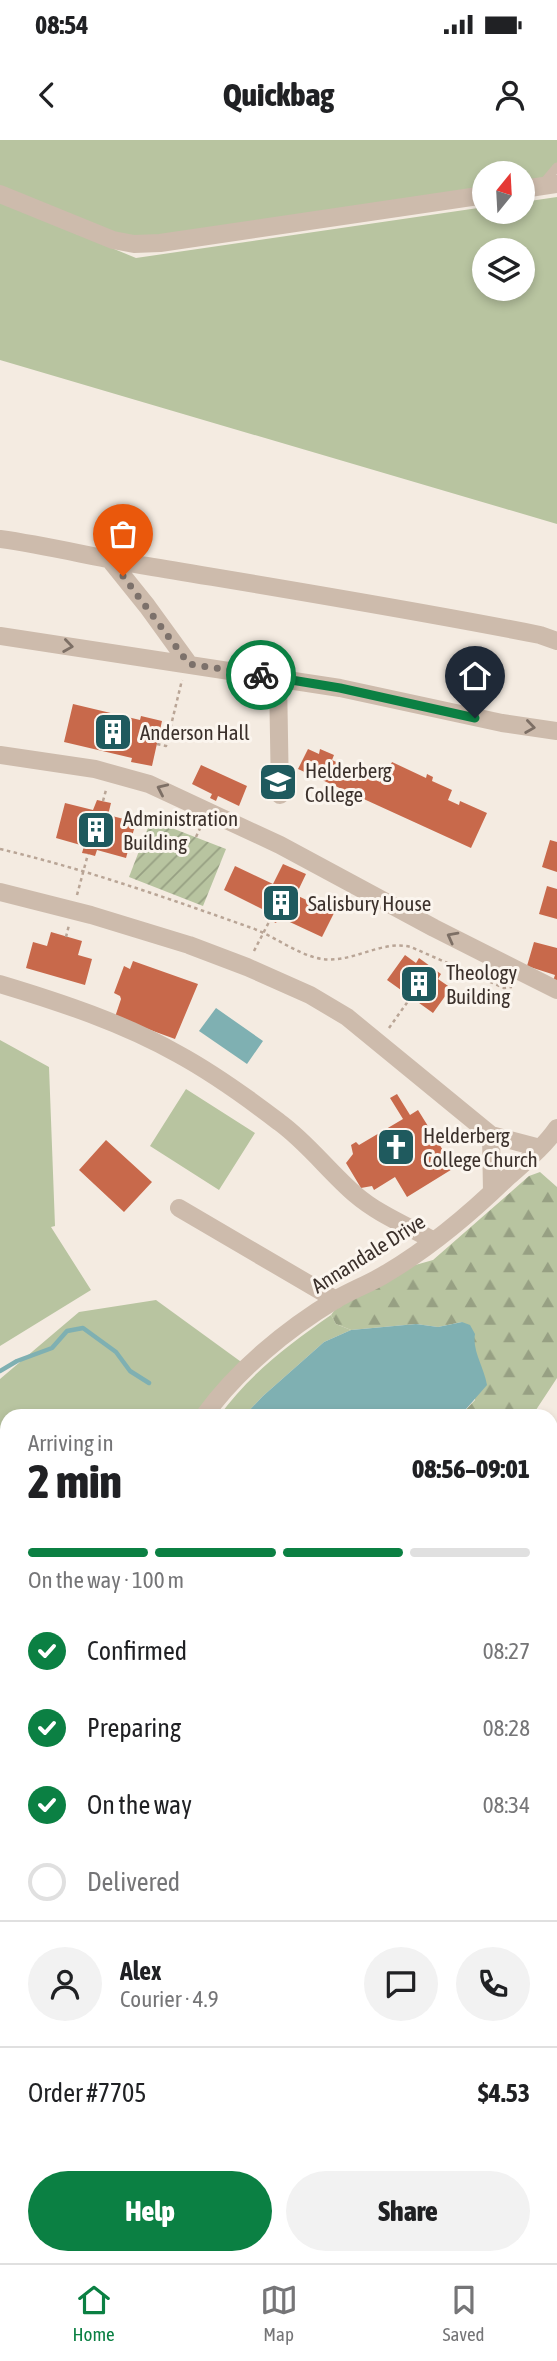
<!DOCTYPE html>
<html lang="en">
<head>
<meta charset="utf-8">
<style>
  :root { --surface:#fff; --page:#f2f2f2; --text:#202124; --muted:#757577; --line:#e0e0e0; --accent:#0b8043 }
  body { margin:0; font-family:"Asap Condensed",sans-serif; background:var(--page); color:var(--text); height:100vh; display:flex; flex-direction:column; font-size:26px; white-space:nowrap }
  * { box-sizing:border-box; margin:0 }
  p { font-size:23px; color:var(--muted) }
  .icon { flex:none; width:38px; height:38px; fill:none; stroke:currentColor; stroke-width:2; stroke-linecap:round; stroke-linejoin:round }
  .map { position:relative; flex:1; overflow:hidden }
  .drawer { position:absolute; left:0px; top:1269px; width:558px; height:856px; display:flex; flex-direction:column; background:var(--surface); border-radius:21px 21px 0 0; box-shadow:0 4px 10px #0003 }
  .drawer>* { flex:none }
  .needle { width:46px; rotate:18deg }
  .tools { position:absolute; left:472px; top:21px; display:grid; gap:14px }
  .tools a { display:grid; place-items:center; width:63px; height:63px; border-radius:50%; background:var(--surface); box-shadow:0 4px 10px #0003; font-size:35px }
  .pin { position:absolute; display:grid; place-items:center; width:60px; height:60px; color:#fff; margin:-72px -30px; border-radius:50% 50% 50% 0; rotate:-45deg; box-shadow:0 0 7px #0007 }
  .pin .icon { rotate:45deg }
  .courier { position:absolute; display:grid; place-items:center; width:70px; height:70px; margin:-35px; border:5px solid #0b8043; border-radius:50%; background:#fff; color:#222; box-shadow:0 2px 9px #0007 }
  .overview em { font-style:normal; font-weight:800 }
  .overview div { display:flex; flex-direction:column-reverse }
  .overview { display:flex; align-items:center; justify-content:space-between; height:119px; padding:0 28px }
  h1 { font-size:46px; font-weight:800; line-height:52px }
  .bar { display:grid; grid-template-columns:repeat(4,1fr); gap:10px 7px; align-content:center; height:84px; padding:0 28px }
  .bar i { height:9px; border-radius:5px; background:var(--line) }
  .bar .on { background:var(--accent) }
  .bar p { grid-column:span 4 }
  .line { display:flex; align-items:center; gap:18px; padding:0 28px; border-top:2px solid var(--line) }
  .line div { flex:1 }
  .round { display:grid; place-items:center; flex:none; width:74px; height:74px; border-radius:37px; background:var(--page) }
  ol { padding:0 28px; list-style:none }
  li { display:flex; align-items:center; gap:21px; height:77px }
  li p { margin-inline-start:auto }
  li .icon { padding:7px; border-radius:50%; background:var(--accent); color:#fff; stroke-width:4 }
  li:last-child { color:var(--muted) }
  li i { width:38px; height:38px; border:4px solid var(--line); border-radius:50% }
  .cta { display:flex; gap:14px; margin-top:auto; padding:14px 28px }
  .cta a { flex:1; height:80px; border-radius:42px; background:var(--accent); color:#fff; font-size:28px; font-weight:800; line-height:80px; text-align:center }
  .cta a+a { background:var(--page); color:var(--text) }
  .status { display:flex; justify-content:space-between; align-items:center; height:49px; padding:0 35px; background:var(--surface); direction:ltr }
  .status svg { height:19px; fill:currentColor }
  header { display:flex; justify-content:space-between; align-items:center; height:91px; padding:0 28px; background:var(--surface); font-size:32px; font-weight:800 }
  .tab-bar { display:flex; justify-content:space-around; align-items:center; height:98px; border-top:2px solid var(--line); background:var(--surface); font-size:19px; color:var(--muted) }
  .tab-bar a { display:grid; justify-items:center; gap:4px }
  .tab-bar .on { color:var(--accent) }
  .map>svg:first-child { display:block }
  .grass { fill:#b8c4a0; fill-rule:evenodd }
  .forest { fill:url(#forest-firs) }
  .garden { fill:url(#garden-furrows) }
  .water { fill:#7fb0b2 }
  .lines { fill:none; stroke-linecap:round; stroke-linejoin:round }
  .stream { stroke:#7fb0b2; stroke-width:4.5 }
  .building { fill:#c8694b }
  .path { stroke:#b9a596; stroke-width:2.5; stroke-dasharray:3.5 3.5; stroke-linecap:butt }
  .lane { stroke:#cdbbac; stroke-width:9 }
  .street { stroke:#cdbbac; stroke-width:18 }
  .oneway { stroke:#7d6f65 }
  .done { stroke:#7c716b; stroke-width:7; stroke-dasharray:0 12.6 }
  .route { stroke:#0b8043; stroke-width:9 }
  .labels { text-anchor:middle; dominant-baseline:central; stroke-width:6; stroke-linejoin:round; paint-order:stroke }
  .poi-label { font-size:21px; fill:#3b302b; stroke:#fbf5ee; text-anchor:start }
  .street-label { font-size:21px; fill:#3b302b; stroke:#fbf5ee }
</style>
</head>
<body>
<div class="status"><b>08:54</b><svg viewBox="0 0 49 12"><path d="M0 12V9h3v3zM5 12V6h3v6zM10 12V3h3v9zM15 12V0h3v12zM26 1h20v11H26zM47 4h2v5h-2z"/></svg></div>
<header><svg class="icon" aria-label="back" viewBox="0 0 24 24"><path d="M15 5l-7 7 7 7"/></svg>Quickbag<svg class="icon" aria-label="person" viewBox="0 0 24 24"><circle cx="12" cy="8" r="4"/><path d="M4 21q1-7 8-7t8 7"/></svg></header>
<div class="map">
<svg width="557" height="2123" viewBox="0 0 557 2123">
  <defs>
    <pattern id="forest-firs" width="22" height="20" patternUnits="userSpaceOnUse" patternTransform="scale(1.75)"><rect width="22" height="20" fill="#b8c4a0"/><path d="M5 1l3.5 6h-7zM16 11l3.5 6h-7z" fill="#97a083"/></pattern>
    <pattern id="garden-furrows" width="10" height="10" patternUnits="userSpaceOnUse" patternTransform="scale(1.75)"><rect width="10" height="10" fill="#b8c4a0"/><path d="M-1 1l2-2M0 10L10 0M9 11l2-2" fill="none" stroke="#97a083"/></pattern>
  </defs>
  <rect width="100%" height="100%" fill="#f4ebe1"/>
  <path class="grass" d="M0 0H557V27L540 47 523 49V33H485V55L149 104 0 54Z
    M557 57V384L0 220V62L136 118 485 67V72H523V62ZM485 110H523V149H485Z
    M0 900 49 927 55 1086 51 1087 91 1150 0 1206Z
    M186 949 255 993 219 1050 150 1006Z
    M156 1160 244 1224 198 1276H7V1487L0 1486V1239L79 1172Z
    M331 1175 336 1184 351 1190 324 1202 263 1256 244 1276H219C251 1233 288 1205 331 1175Z
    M0 1495 7 1496V1624L0 1625Z
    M7 1716V1913L0 1912V1729Z
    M0 2030H7V2118H101L102 2123H0Z"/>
  <path class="forest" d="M540 1032 557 1047V1238L532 1276H460L475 1260 462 1182 438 1187 416 1184 351 1190 336 1184 331 1175 342 1160 387 1133 433 1120 529 1036Z
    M551 1409 557 1410V1616L551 1626Z"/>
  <path class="garden" d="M151 680 226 709 203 766 129 737Z"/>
  <path class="water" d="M216 868 263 901 247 924 199 891Z
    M462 1182 470 1185 475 1194C472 1211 484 1227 487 1245L460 1276H244L263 1256 324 1202 351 1190 416 1184 438 1187Z"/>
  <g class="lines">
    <path class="stream" d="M0 1231 17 1221 52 1208 67 1191 83 1188 116 1212 130 1231 149 1243"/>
  </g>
  <path class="building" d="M73 564 140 580 141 576 162 581 152 626 131 622 132 618 64 602Z
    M308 609 319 614 320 609 334 615 332 620 380 642 381 640 383 641 392 622 426 638 427 634 433 637 432 641 452 650 448 660 459 665 460 661 487 673 471 708 298 629Z
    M201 625 247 646 239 666 218 656 216 661 210 658 212 654 192 644Z
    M97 660 111 663 108 675 136 682 126 718 97 710 95 716 88 714 82 713 84 706 56 698 65 663 93 670Z
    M550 700 557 702V732L542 727Z
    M283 724 306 734 296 755 334 773 322 797 279 777 276 783 270 780 263 777 266 771 224 750 235 726 273 744Z
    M547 746 557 749V779L539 774Z
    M51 792 82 801 78 815 92 819 85 845 26 828 33 802 47 806Z
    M534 802 557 808V842L553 841 555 835 527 826Z
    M405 815 416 823 419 818 441 834 438 839 451 848 433 873 387 840Z
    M133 821 198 844 175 899 115 877 121 859 120 856 114 853 124 826 130 829Z
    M397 954 410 975 418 970 454 1028 407 1057 395 1037 374 1050 372 1046 361 1048 346 1023 353 1014 351 1005 356 1002 359 1005 403 979 390 958Z
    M106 1000 152 1042 124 1072 79 1030Z
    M557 2032V2070L551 2073V2035Z"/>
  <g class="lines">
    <path class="path" d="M157 604 166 606 182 540
      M103 661 106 650
      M196 697 202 684
      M0 709C85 729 167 758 249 787 273 795 293 812 317 818 350 826 380 799 411 807L504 848 512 847
      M77 755 88 714
      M66 797 69 785
      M254 811 270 780
      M389 888 411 857
      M551 2008 557 2007
      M0 2014H7"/>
    <path class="lane" d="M541 46 557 27"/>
    <path class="street" d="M523 49 557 44
      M0 54 113 100 134 104 160 103 485 55
      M0 399C50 406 97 418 147 426 278 448 409 469 540 495L557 501
      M110 420 147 466 189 524
      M0 496 340 548 502 583 557 591
      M278 538 280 655
      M0 615 95 629 149 644 280 705 434 788 557 850
      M0 752 91 775 189 805 247 827 310 855 347 877 491 995 540 1008
      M0 844C60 862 123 883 178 914 211 932 249 959 279 982 308 1003 329 1032 356 1055 378 1074 408 1086 434 1101
      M491 995 492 1052
      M179 1068 336 1160
      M204 1276C237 1230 287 1189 335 1160 352 1150 371 1143 387 1133 431 1107 472 1072 508 1037 525 1022 544 1007 557 988
      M0 1490 7 1491
      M0 1632H7
      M0 1723 7 1710"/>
  </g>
  <defs><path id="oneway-chevron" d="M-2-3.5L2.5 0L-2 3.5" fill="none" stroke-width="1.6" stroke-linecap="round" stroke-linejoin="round" transform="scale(1.75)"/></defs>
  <g class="oneway">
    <use href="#oneway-chevron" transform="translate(68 506) rotate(8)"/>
    <use href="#oneway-chevron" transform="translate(530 587) rotate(8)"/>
    <use href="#oneway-chevron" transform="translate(162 649) rotate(-155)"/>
    <use href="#oneway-chevron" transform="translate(452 797) rotate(-152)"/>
  </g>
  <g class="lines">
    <path class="done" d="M123 436 189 524 261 535"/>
    <path class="route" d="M261 535 340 548 475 578"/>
  </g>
  <defs>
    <symbol id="building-square" viewBox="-11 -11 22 22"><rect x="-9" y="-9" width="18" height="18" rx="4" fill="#1f5a5e" stroke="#fbf5ee"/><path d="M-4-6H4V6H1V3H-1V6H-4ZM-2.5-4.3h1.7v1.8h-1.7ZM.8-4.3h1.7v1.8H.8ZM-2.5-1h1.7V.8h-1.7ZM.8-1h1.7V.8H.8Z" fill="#fff"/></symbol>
    <symbol id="university-square" viewBox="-11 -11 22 22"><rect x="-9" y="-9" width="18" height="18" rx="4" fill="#1f5a5e" stroke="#fbf5ee"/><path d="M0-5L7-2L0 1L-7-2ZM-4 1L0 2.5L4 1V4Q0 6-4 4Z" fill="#fff"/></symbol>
    <symbol id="church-square" viewBox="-11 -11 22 22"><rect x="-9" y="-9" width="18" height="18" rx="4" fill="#1f5a5e" stroke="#fbf5ee"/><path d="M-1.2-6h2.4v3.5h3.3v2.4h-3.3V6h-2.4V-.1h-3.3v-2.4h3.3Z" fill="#fff"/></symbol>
  </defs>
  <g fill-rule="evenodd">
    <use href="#building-square" x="91" y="570" width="44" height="44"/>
    <use href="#university-square" x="256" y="620" width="44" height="44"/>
    <use href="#building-square" x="74" y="668" width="44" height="44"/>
    <use href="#building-square" x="259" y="741" width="44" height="44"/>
    <use href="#building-square" x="397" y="822" width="44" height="44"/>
    <use href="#church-square" x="374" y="985" width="44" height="44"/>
  </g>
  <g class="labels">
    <g class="poi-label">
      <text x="140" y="592">Anderson Hall</text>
      <text x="305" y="630">Helderberg<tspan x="305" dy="24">College</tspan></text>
      <text x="123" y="678">Administration<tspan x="123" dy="24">Building</tspan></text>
      <text x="308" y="763">Salisbury House</text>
      <text x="446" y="832">Theology<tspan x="446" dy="24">Building</tspan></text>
      <text x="423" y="995">Helderberg<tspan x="423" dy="24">College Church</tspan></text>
    </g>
    <g class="street-label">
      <text transform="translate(368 1113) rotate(-32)">Annandale Drive</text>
    </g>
  </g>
</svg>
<div class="tools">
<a><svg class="needle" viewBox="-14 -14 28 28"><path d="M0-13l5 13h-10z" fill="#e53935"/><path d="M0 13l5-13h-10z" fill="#757577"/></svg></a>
<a><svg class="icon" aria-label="layers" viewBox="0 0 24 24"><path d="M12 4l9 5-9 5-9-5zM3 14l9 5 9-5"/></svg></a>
</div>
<div class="pin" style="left:123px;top:436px;background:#ea580c"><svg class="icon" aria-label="bag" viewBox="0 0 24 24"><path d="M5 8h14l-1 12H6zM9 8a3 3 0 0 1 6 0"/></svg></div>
<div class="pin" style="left:475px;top:578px;background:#1f2937"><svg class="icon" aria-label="home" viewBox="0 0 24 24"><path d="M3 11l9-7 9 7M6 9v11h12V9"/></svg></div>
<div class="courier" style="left:261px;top:535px"><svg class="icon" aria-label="bike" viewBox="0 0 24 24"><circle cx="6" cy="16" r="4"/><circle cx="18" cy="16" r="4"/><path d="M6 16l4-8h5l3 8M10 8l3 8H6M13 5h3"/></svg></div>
<section class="drawer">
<div class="overview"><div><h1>2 min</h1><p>Arriving in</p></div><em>08:56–09:01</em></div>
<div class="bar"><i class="on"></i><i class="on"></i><i class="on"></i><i></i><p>On the way · 100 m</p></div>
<ol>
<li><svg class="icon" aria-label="check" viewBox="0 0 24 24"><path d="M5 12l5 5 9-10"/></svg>Confirmed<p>08:27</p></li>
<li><svg class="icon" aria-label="check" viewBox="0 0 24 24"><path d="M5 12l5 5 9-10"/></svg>Preparing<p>08:28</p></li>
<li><svg class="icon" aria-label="check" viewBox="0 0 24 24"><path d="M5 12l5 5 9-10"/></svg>On the way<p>08:34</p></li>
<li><i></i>Delivered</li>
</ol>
<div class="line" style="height:126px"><a class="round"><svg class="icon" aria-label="person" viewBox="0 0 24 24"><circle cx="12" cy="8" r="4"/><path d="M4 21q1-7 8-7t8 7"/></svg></a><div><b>Alex</b><p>Courier · 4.9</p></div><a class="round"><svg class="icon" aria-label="chat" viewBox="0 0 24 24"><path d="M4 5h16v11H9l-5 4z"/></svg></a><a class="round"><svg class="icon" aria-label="phone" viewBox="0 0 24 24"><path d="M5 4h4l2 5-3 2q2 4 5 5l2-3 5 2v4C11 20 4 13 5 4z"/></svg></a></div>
<div class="line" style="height:91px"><div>Order #7705</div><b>$4.53</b></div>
<div class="cta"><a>Help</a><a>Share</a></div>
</section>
</div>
<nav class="tab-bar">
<a class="on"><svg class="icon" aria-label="home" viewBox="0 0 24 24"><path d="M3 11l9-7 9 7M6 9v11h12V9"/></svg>Home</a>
<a><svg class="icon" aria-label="map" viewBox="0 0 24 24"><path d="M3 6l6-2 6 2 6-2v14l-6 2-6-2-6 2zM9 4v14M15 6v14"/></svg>Map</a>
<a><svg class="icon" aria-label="saved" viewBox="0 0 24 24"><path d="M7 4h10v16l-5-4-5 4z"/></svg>Saved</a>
</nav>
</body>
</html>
